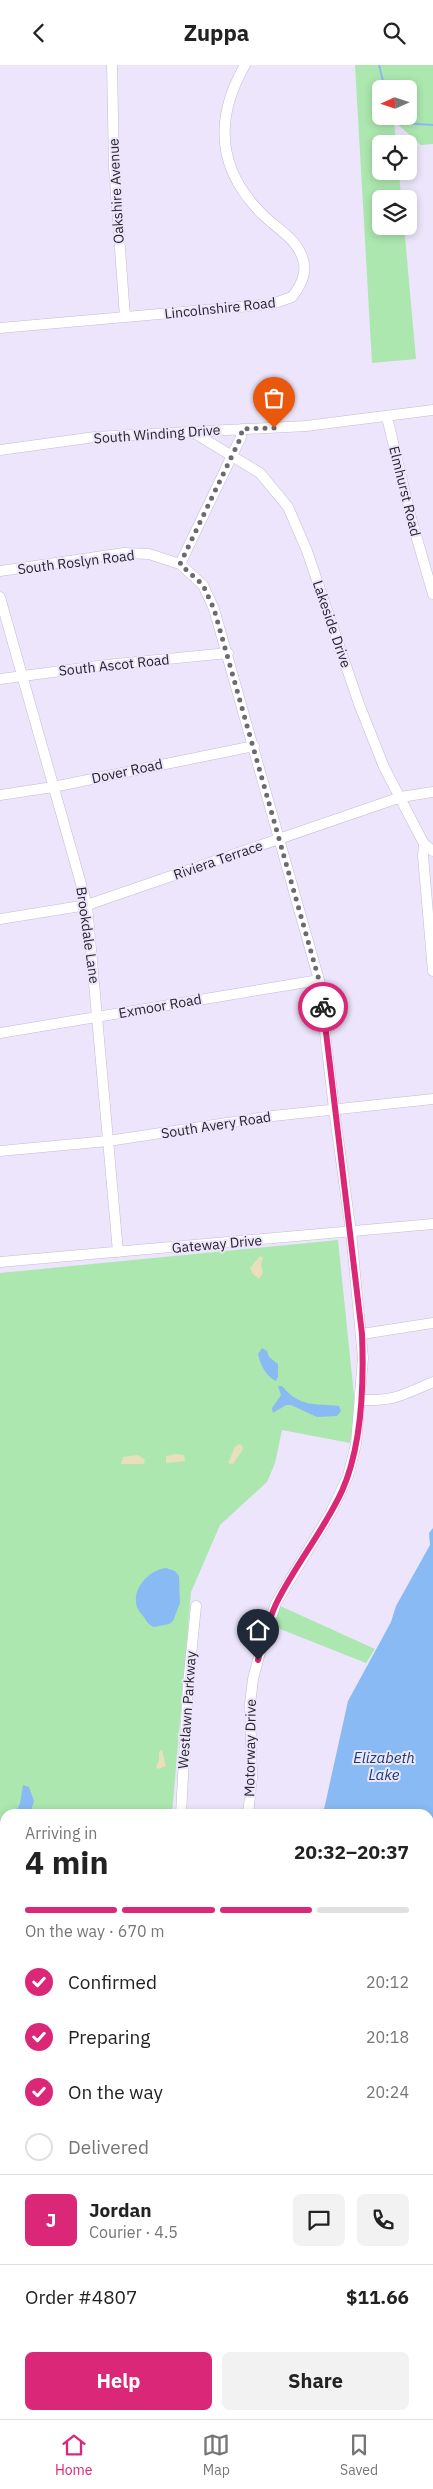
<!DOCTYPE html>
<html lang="en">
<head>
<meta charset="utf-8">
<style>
  :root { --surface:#fff; --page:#f2f2f2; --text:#222; --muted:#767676; --line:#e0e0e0; --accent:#db2777 }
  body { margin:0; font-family:"IBM Plex Sans",sans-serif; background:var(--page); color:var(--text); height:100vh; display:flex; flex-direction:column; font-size:19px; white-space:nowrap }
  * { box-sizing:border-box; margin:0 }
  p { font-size:16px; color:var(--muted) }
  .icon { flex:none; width:28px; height:28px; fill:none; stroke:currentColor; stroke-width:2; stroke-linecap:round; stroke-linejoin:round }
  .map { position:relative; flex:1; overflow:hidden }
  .panel { position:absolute; left:0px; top:1744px; width:434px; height:611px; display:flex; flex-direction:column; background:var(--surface); border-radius:15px 15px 0 0; box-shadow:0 2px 8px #0003 }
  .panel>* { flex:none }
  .needle { width:32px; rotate:267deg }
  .fabs { position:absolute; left:372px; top:15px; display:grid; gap:10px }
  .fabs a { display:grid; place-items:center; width:45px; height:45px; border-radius:8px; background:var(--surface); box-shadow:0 2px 8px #0003; font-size:25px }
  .pin { position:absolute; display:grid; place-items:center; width:42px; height:42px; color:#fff; margin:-51px -21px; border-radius:50% 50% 50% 0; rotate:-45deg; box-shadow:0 0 5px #0007 }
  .pin .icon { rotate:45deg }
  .courier { position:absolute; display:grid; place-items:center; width:50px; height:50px; margin:-25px; border:4px solid #db2777; border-radius:50%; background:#fff; color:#222; box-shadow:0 1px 6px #0007 }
  .headline em { font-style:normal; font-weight:800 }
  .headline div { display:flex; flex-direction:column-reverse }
  .headline { display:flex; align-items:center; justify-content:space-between; height:85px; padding:0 25px }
  h1 { font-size:32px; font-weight:800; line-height:38px }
  .bar { display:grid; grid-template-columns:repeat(4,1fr); gap:8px 5px; align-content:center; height:60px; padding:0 25px }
  .bar i { height:6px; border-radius:4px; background:var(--line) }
  .bar .on { background:var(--accent) }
  .bar p { grid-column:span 4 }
  .line { display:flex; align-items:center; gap:12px; padding:0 25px; border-top:1px solid var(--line) }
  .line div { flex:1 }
  .round { display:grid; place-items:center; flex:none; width:52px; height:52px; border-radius:8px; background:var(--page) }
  ol { padding:0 25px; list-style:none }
  li { display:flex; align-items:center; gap:15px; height:55px }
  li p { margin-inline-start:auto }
  li .icon { padding:5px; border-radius:50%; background:var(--accent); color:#fff; stroke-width:4 }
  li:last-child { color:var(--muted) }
  li i { width:28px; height:28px; border:2px solid var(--line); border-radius:50% }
  .cta { display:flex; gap:10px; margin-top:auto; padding:10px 25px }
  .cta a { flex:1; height:58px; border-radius:8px; background:var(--accent); color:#fff; font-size:20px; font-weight:800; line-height:58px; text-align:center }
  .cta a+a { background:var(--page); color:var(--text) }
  header { display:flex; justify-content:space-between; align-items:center; height:65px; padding:0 25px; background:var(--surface); font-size:22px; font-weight:800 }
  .tabs { display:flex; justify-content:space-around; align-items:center; height:70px; border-top:1px solid var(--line); background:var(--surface); font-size:14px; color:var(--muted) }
  .tabs a { display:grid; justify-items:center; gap:2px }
  .tabs .on { color:var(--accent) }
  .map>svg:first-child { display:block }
  .green { fill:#ace7af; fill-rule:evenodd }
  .sand { fill:#e9e0bb }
  .water { fill:#8abaf3 }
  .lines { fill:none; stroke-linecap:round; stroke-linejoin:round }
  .stream { stroke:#8abaf3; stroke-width:2 }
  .minor-casing { stroke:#c3bcd2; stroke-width:11 }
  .major-casing { stroke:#fff; stroke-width:14 }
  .minor { stroke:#fff; stroke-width:10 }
  .major { stroke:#fbd79f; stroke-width:12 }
  .done { stroke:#6c6874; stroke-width:5; stroke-dasharray:0 9 }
  .route { stroke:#db2777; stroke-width:6 }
  .labels { text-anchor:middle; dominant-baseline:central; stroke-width:4; stroke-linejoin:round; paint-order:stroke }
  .street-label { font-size:14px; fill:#27242c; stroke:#ece5fb }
  .water-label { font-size:15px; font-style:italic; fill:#153f6c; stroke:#ece5fb }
</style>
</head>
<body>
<header><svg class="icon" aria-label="back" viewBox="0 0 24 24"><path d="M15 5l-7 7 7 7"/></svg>Zuppa<svg class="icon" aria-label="search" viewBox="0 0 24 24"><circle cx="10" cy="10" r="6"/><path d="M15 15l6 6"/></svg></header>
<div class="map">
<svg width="433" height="2354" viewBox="0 0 433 2354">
  <rect width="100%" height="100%" fill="#ece5fb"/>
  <path class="green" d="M355 0H433V79L421 80 394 56 396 79H381V106H399L401 134H381V161H404L416 294 372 298ZM381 24H409V51H381Z
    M338 1175 356 1350 350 1378 282 1365 275 1398 267 1417 220 1460 191 1527 172 1749H5V2137L0 2142V1208Z
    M278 1540 375 1584 366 1598 270 1560Z"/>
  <path class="sand" d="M260 1191 263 1193 261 1199 263 1208 259 1214 252 1208 250 1203Z
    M239 1379 242 1380 243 1384 233 1399 228 1398 235 1382Z
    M176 1389 184 1390 185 1396 166 1398V1391Z
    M138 1390 145 1395 144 1399H121L123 1392Z
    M162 1685 166 1701 158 1704 156 1702 159 1695V1687Z"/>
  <path class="water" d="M262 1283 267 1286 269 1292 278 1299V1312L276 1316C266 1312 260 1299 258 1289Z
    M278 1321H282C300 1343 315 1338 339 1341L341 1346 337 1351 317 1352 291 1340H286L273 1348 272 1343 281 1330Z
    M433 1463V2354H44L46 2350H429V1749H323L348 1636 391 1557 396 1541 430 1480 429 1468Z
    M166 1503 175 1506 179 1511 180 1538 173 1556 169 1559 154 1562C148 1560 147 1556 143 1551 125 1533 144 1506 166 1503Z
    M23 1720 29 1722 34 1736 30 1749H15L20 1738Z"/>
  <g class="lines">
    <path class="stream" d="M379 0 383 16 390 24
      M398 51 402 58 433 60"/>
    <defs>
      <path id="minor" d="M112 0 114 102 125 252
        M0 263 272 239 292 232C303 218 309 204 300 187 293 172 274 161 262 149 217 104 214 54 245 0
        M387 352 411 453 433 529
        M242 364 241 372 180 499 203 520 214 544 319 915 334 1044 351 1167 363 1293 356 1379 348 1411 331 1447 276 1538 263 1576 253 1614 250 1639 252 1713 248 1749
        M191 366 260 408 288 442 307 486 359 639 384 702 424 779 433 786
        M0 385 95 372 306 361 433 345
        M0 506 124 488 149 489 180 499
        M0 532 87 840 118 1187
        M0 614 106 600 228 588
        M0 730 53 722 254 681
        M424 779 423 791 433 906
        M0 854 87 840 401 732 433 727
        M0 968 319 915
        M0 1086 108 1076 273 1051 433 1034
        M0 1197 433 1159
        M362 1269 433 1258
        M361 1335C396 1336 402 1330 433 1317
        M181 1749 188 1619 196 1541
        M0 2163 5 2158
        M0 2268 5 2263"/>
      <path id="major" d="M0 2329 5 2340
        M9 2350 11 2354"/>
    </defs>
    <use href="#minor" class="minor-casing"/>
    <use href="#major" class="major-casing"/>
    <use href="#minor" class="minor"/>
    <use href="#major" class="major"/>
  </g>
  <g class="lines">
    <path class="done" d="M274 363 242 364 241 372 180 499 203 520 214 544 319 915 323 942"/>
    <path class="route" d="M258 1595C263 1576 268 1555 277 1537 296 1499 324 1465 342 1426 362 1381 364 1317 362 1269L323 942"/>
  </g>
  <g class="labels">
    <g class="street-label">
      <text transform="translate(116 126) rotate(-93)">Oakshire Avenue</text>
      <text transform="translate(220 243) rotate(-6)">Lincolnshire Road</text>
      <text transform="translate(157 369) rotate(-4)">South Winding Drive</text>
      <text transform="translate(405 426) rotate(76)">Elmhurst Road</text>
      <text transform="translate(76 497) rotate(-7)">South Roslyn Road</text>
      <text transform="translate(332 559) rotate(71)">Lakeside Drive</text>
      <text transform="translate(114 600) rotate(-6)">South Ascot Road</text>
      <text transform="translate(127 706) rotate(-12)">Dover Road</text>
      <text transform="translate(218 795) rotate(-19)">Riviera Terrace</text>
      <text transform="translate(88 870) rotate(82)">Brookdale Lane</text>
      <text transform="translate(160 941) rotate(-10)">Exmoor Road</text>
      <text transform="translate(216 1060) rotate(-9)">South Avery Road</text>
      <text transform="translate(217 1179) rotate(-5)">Gateway Drive</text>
      <text transform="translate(187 1645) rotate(-86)">Westlawn Parkway</text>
      <text transform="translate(250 1683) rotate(-89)">Motorway Drive</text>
    </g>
    <g class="water-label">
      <text x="384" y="1692">Elizabeth<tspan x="384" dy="17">Lake</tspan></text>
    </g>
  </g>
</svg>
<div class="fabs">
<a><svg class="needle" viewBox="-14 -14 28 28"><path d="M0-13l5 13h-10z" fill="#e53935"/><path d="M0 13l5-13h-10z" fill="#767676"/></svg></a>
<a><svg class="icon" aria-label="locate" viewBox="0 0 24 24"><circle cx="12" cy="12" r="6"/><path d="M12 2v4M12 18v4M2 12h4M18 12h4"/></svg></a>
<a><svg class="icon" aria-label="layers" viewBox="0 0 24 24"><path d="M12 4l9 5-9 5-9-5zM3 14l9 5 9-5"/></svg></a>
</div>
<div class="pin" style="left:274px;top:363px;background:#ea580c"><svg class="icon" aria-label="bag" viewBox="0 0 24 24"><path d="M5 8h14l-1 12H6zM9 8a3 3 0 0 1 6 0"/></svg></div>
<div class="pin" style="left:258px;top:1595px;background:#1f2937"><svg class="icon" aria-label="home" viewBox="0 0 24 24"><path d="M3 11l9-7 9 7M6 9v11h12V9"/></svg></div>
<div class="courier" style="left:323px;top:942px"><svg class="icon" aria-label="bike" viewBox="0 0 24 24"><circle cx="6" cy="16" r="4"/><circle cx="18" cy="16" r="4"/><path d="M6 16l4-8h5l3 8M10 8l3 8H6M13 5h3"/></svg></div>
<section class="panel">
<div class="headline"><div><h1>4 min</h1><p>Arriving in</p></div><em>20:32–20:37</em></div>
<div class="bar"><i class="on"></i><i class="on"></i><i class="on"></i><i></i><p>On the way · 670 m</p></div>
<ol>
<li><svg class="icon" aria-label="check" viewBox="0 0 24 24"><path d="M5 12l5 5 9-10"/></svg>Confirmed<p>20:12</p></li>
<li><svg class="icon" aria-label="check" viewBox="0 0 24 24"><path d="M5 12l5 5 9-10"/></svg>Preparing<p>20:18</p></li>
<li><svg class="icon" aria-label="check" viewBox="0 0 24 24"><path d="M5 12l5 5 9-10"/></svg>On the way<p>20:24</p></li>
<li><i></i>Delivered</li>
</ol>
<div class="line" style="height:90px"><b class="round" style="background:var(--accent);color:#fff">J</b><div><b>Jordan</b><p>Courier · 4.5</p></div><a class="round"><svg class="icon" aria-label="chat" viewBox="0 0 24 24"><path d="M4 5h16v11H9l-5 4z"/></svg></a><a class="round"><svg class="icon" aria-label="phone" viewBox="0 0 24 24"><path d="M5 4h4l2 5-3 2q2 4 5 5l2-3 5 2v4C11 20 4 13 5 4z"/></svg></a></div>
<div class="line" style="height:65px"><div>Order #4807</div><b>$11.66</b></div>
<div class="cta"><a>Help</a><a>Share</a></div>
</section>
</div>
<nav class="tabs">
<a class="on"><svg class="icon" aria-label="home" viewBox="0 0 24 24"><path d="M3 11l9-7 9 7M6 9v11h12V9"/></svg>Home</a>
<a><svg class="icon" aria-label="map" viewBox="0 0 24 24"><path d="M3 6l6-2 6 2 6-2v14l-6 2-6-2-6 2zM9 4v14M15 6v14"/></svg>Map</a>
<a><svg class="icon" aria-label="saved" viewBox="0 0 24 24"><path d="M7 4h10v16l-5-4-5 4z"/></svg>Saved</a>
</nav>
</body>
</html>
